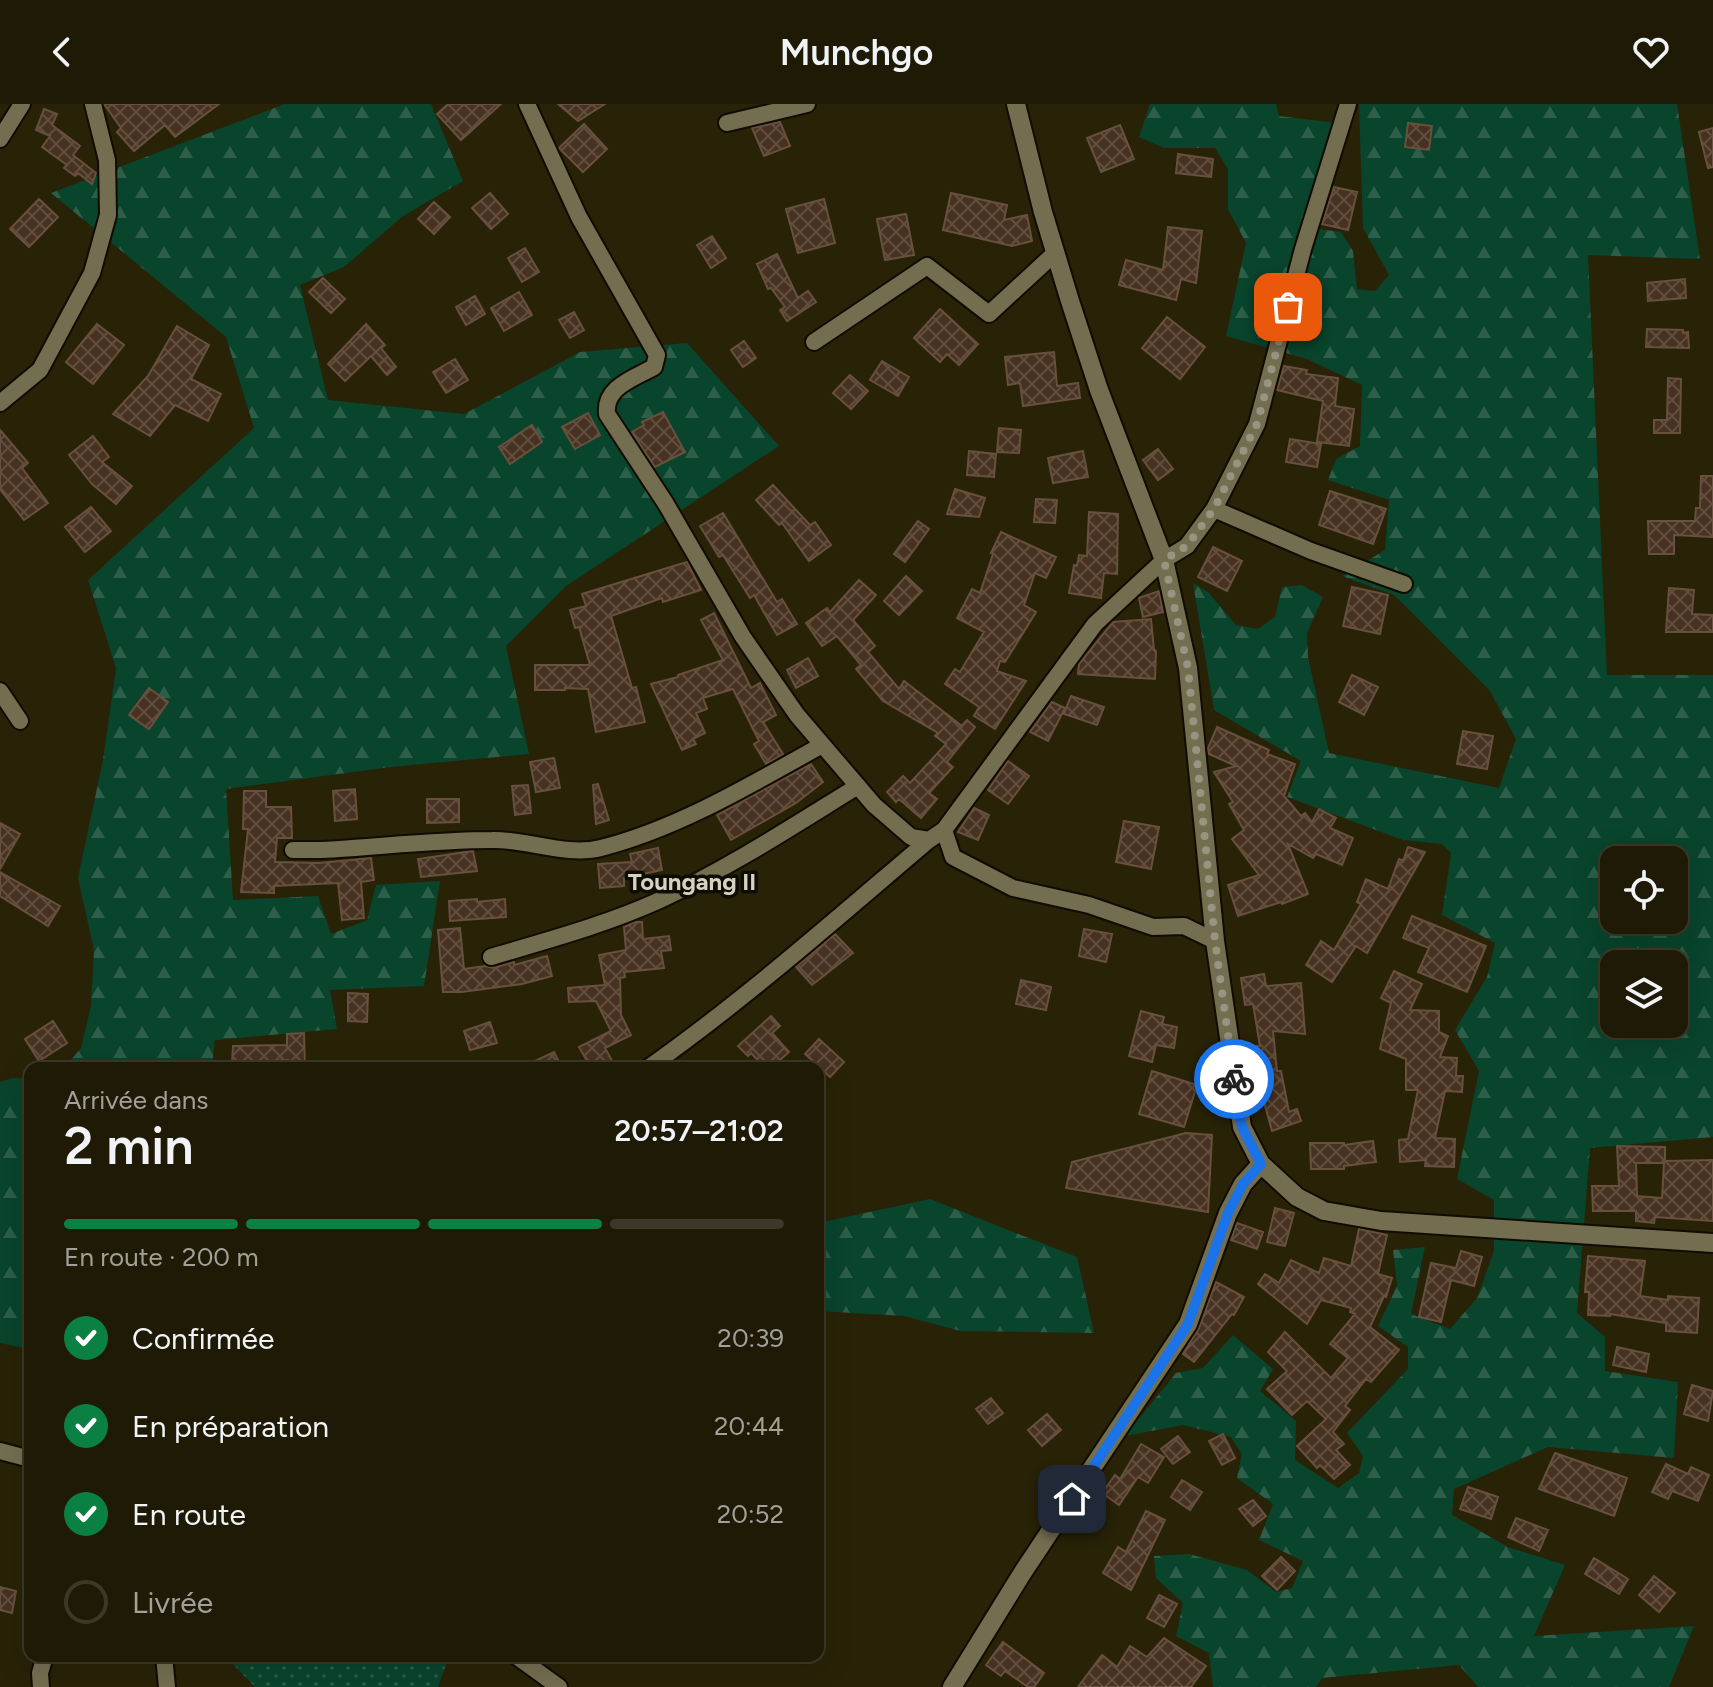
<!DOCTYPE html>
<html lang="fr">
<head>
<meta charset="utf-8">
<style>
  :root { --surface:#1e1a05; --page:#26230f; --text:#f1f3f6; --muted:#a1a19a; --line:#3c3827; --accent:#0b8043 }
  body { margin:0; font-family:Figtree,sans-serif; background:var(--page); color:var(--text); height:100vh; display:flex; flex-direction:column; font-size:30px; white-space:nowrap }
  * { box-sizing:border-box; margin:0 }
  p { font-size:26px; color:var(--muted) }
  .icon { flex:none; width:44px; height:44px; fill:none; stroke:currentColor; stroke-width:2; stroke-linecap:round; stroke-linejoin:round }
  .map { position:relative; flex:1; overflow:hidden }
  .details { position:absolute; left:24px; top:958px; width:800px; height:600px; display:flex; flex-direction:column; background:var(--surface); border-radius:16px; box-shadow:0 8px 32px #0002,0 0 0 2px var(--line) }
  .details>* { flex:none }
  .buttons { position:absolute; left:1600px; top:742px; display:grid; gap:16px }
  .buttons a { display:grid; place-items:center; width:88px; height:88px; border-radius:16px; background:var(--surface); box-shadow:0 8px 32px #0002,0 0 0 2px var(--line); font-size:40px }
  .pin { position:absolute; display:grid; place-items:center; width:68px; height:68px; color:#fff; margin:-34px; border-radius:16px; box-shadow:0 4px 12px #0006 }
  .courier { position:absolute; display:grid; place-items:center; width:80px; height:80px; margin:-40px; border:6px solid #1a73e8; border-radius:50%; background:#fff; color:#222; box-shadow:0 2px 10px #0007 }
  .overview em { font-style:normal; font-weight:600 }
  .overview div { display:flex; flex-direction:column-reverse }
  .overview { display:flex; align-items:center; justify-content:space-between; height:136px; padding:0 40px }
  h1 { font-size:52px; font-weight:600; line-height:60px }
  .bar { display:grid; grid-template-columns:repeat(4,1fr); gap:12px 8px; align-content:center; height:96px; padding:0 40px }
  .bar i { height:10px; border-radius:6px; background:var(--line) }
  .bar .selected { background:var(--accent) }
  .bar p { grid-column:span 4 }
  ol { padding:0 40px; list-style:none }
  li { display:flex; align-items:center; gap:24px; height:88px }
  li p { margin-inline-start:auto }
  li .icon { padding:8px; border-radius:50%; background:var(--accent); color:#fff; stroke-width:4 }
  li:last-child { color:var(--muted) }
  li i { width:44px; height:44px; border:4px solid var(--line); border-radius:50% }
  header { display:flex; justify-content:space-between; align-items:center; height:104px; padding:0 40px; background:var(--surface); font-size:36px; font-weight:600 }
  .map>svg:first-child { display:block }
  .grass { fill:url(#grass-dots) }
  .forest { fill:url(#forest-firs); fill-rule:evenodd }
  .building { fill:url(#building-cross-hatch); stroke:#68503e; stroke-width:2; fill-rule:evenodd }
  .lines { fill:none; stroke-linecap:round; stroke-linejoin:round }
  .minor-casing { stroke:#110b00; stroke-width:20 }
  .tertiary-casing { stroke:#110b00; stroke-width:22 }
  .minor { stroke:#746e51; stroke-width:16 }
  .tertiary { stroke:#746e51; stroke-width:18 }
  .done { stroke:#989481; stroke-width:8; stroke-dasharray:0 14.4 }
  .route { stroke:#1a73e8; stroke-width:10 }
  .labels { text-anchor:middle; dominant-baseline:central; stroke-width:7; stroke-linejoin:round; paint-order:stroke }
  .quarter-label { font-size:24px; font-weight:bold; fill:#d5d2c2; stroke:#0e0c03 }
</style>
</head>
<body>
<header><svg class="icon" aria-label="back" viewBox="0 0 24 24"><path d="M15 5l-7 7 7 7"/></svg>Munchgo<svg class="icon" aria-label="heart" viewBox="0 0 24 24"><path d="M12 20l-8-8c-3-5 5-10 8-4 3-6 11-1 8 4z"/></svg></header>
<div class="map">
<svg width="1713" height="1583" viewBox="0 0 1713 1583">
  <defs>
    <pattern id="grass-dots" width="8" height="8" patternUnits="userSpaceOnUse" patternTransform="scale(2)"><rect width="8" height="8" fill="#09442c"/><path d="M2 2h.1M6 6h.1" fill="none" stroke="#2c5e49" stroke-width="1.8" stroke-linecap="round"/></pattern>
    <pattern id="forest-firs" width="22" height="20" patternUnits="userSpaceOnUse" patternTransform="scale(2)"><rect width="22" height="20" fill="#09442c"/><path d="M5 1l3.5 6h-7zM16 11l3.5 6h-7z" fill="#2c5e49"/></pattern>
    <pattern id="building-cross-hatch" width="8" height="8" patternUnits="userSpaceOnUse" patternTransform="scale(2)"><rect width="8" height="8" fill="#473120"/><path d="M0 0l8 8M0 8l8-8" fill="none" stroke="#614e3f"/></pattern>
  </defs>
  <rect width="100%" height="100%" fill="#282207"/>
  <path class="grass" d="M225 1552H449L438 1583H255Z"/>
  <path class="forest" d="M285 0H431L463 77 403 112 344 163 300 181 328 296 464 310 580 248 687 239 779 342 566 482 506 542 529 650 391 663 226 685 233 796 318 792 331 830 367 816 376 781 440 777 424 882 330 886 337 925 215 936 212 964H64L81 944 91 902 94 846 78 774 103 656 116 564 88 476 254 324 226 233 51 89Z
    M1150 0H1276L1279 12 1337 19 1312 124 1341 128 1353 147 1357 185 1375 187 1389 171 1363 124 1359 0H1677L1700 155 1588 151 1607 571H1713V1033L1590 1044 1577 1209 1605 1233V1267L1678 1278 1674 1354 1548 1343 1454 1385 1452 1411 1508 1443 1565 1461 1534 1532 1694 1522 1669 1583H1478L1459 1561 1322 1574 1316 1583H1213L1209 1549 1176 1532 1183 1499 1156 1474 1154 1452 1189 1450 1247 1466 1276 1488 1292 1484 1303 1457 1259 1436 1273 1400 1237 1374 1242 1350 1231 1333 1183 1321 1125 1332 1176 1269 1203 1264 1233 1231 1273 1265 1260 1287 1296 1317 1295 1356 1338 1384 1359 1369 1363 1352 1347 1329 1408 1265V1243L1378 1222 1397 1182 1393 1146 1425 1143 1411 1210 1450 1225 1477 1194 1494 1147V1096L1457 1075 1479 967 1455 926 1487 873 1495 839 1442 811 1451 749 1442 740 1403 736 1287 693 1301 657 1214 606 1193 479 1208 488 1236 521 1258 525 1275 513 1282 483 1302 481 1323 493 1307 529 1308 553 1329 649 1499 684 1516 635 1490 587 1394 491 1342 472 1385 446 1389 396 1328 376 1336 355 1360 342 1362 281 1307 255 1226 232 1246 139 1228 105V65L1215 44H1164L1139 33ZM1614 756H1674V816H1614ZM1614 860H1674V920H1614Z
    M13 974 30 975V1245L0 1239V978Z
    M930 1095 1077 1153 1094 1229 961 1227 904 1212 818 1207V1119Z"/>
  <path class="building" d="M104 0H219L175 33 165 21 134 47 117 28 121 24Z
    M448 0H501L461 36 437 10Z
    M558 0H605L578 17Z
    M44 5 57 10 52 21 80 42 73 51 96 69 92 80 78 69 75 72 64 64 67 61 42 43 50 32 36 26Z
    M780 18 790 42 764 52 752 24Z
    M1408 19 1432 22 1429 46 1405 43Z
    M584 20 607 45 583 68 559 44Z
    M1120 21 1134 55 1101 68 1087 34Z
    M1713 24V63L1708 64 1699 28Z
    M1178 50 1213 55 1211 73 1176 69Z
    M1334 83 1357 88 1348 126 1322 120Z
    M490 89 508 110 491 125 472 104Z
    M951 89 1007 101 1004 116 1027 111 1032 137 1012 142 943 126Z
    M39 95 58 113 29 143 10 125Z
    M824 95 835 139 798 149 786 105Z
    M434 98 450 113 434 130 418 115Z
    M906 110 914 151 885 156 877 115Z
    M1168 123 1202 127 1196 179 1181 175 1176 196 1119 181 1126 156 1163 166Z
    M712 132 726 154 711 164 697 141Z
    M525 144 539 168 522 178 508 154Z
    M777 150 798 194 808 187 816 198 787 217 780 206 785 203 771 184 768 185 757 160Z
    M323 174 345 195 331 209 309 188Z
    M1685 175 1686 194 1648 197 1647 179Z
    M519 188 532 211 504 227 491 204Z
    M475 192 485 210 466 221 456 203Z
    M940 205 978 240 959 261 947 250 940 258 914 234Z
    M574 208 584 226 570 234 559 216Z
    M1167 213 1205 243 1180 275 1142 244Z
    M97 220 124 241 93 280 66 258Z
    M366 220 385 241 381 244 396 263 387 271 371 252 345 277 328 260Z
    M177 222 209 241 191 275 221 290 208 317 175 301 150 332 113 310 148 272Z
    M1647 225 1683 226V229L1688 228 1689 244 1646 243Z
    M744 237 756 254 743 263 731 246Z
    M1054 248 1057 282 1078 279 1080 294 1023 302 1020 279 1008 281 1005 253Z
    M455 255 468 276 446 289 433 268Z
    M882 257 909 273 898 292 870 276Z
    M1284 262 1307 266 1306 270 1338 274 1335 302 1354 305 1349 342 1317 338 1323 297 1277 286Z
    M850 271 868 287 851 305 833 289Z
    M1668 274 1681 275 1680 329H1654V316H1667Z
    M663 308 685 348 655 363 632 328 644 321 642 318Z
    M588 309 600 331 575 345 562 323Z
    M532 321 542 338 510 360 499 343Z
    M999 324 1021 326 1019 349 997 348Z
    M0 326 28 359 22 364 48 399 24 416 0 385Z
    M93 332 109 353 102 358 132 382 116 400 92 380 69 351Z
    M1290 335 1321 340 1317 363 1286 358Z
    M1158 345 1173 365 1158 376 1143 356Z
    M969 347 996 350 994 373 967 371Z
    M1083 347 1088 373 1053 379 1048 354Z
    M1701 372H1713V433L1674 431V450H1649L1648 417H1695L1696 404H1700Z
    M773 381 810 421 815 418 831 441 809 457 782 419 779 421 756 396Z
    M955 385 985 394 979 413 947 410Z
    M1330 387 1386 405 1373 440 1319 421Z
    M1036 395 1057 396 1055 419 1034 418Z
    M91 403 111 427 85 448 65 423Z
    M1089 408 1118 410 1117 470 1104 469 1101 494 1069 489 1074 461 1077 462 1079 451 1087 452Z
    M723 409 777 498 782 495 797 520 777 531 754 491 750 494 723 451 719 453 700 422Z
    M918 417 929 425 905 458 894 450Z
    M1001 428 1056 453 1046 474 1035 469 1024 501 1036 508 1005 558 1000 557 997 567 1026 577 995 625 974 612 979 603 945 580 955 565 960 568 984 528 957 514 972 485 980 489 993 450 991 449Z
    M1213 443 1242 457 1227 487 1198 473Z
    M687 458 701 486 663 498 662 494 611 512 632 584 636 583 645 618 596 628 588 585 565 584V586H535V561H590L579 523 575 524 570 506 586 502 582 490Z
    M906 472 922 487 899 511 884 497Z
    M859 476 876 491 853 516 875 542 868 548 899 585 904 577 962 622 967 616 975 623 947 658 953 663 929 689 937 695 921 714 899 695 896 698 887 688 903 672 910 679 946 640 935 632 938 629 883 597 856 565 861 561 837 532 822 542 806 519 827 504 830 508Z
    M1352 483 1388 491 1380 530 1343 522Z
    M1669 484 1694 486 1692 510 1713 511V528H1666Z
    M1159 487 1163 508 1143 513 1139 494Z
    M714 509 751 584 760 579 776 611 763 618 783 650 766 660 754 640 759 637 733 585 703 594 707 605 696 609 705 629 693 635 696 640 682 646 651 580 678 573V571L723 556 701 516Z
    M1151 515 1154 546 1156 547 1155 575 1078 570 1079 560 1113 518Z
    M808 554 818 572 796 584 787 566Z
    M1352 571 1378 583 1364 611 1339 598Z
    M149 584 168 598 149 625 129 611Z
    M1071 592 1104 603 1097 621 1064 610Z
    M1052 598 1065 604 1048 637 1030 628Z
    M1217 623 1269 646 1267 650 1295 660 1284 692 1301 712 1305 709 1312 718 1319 705 1336 714 1330 724 1353 734 1342 761 1316 750 1313 754 1288 740 1308 790 1282 800 1281 798 1238 812 1228 781 1259 771 1232 735 1244 726 1229 700 1233 698 1214 668 1236 662 1209 650 1208 644Z
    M1463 627 1493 632 1487 665 1457 660Z
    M554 654 560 684 536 688 530 658Z
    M1008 657 1029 672 1008 700 988 686Z
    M811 660 823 678 796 699 731 736 717 711Z
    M598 680 609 716 596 720 593 681Z
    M528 681 531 709 515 711 512 682Z
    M355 685 357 715 335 717 333 687Z
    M244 687H266V703H291L292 734H277L275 758 319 759 371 754 374 776 361 778 364 814 342 816 338 779 274 782V789L241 788 248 725H243Z
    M427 695H459V718L427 719Z
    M974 704 989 711 978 736 958 728Z
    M1124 717 1159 723 1151 765 1116 758Z
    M0 719 20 730 0 765Z
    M1408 743 1425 748 1367 849 1356 842 1332 878 1306 861 1321 837 1334 846 1361 800 1357 798 1366 775 1388 785 1399 755 1403 757Z
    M658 744 662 766 624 774V782L600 784 598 760 632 758 630 750Z
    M473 747 477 767 421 773 418 755Z
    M0 768 60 802 48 822 0 792Z
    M477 795V798L505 795 506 813 450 817 449 797Z
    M1412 812 1486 842 1467 888 1418 868 1429 844 1403 834Z
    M635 818H642L643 835 669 832 671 846 661 847 664 864 624 868 625 873 620 874 621 911 631 931 605 944 616 964H591L579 943 611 927 596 897 569 898 568 884 605 881 599 851 626 846 624 823Z
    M460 824 464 865 485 862 494 864 514 858V861L547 852 552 872 522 880 462 888H443L438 826Z
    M1084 825 1112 830 1106 858 1079 852Z
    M835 830 853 849 812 881 796 863Z
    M1394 867 1422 880 1410 906 1439 907V928L1448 932 1440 953 1457 954 1456 972H1463L1462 988 1445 987 1435 1034 1455 1035 1454 1063 1425 1062 1426 1056 1400 1058 1399 1036 1408 1035 1418 986H1406V955L1380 945 1391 899 1381 894Z
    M1264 870 1266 882 1301 879 1305 930 1273 927 1277 967H1281L1289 1008 1297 1005 1301 1017 1272 1027 1255 965 1253 942H1260L1253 900 1245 901 1241 874Z
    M1021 876 1051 883 1046 906 1016 900Z
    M348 889 368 890 367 918 348 917Z
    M1141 907 1164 913 1162 920 1177 923 1174 944 1156 941 1152 958 1129 952Z
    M771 912 780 922 772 929 789 948 771 964H765L751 949 748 952 738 942Z
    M53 917 67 939 39 957 25 935Z
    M490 918 497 939 470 946 464 927Z
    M304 929 305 964H288V956L232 959 233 942 287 941V930Z
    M819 935 844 958 830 973 805 950Z
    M554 948 562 964H520Z
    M1152 967 1197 981 1184 1023 1139 1010Z
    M1186 1029 1212 1031 1208 1108 1066 1084 1072 1058Z
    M1373 1037 1376 1058 1344 1062V1065H1311L1310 1039H1344V1041Z
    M1617 1042 1665 1043V1057L1713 1056V1117L1655 1113 1654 1119 1636 1117V1107H1593L1592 1082H1619ZM1636 1059H1664L1662 1094 1637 1092Z
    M1275 1104 1294 1109 1285 1142 1267 1138Z
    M1237 1119 1263 1128 1257 1145 1231 1136Z
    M1359 1125 1387 1131 1378 1170 1392 1174 1386 1193 1384 1192 1370 1223 1399 1246 1371 1278 1366 1275 1345 1302 1350 1306 1333 1328 1344 1340 1336 1346 1350 1361 1334 1375 1320 1361 1317 1364 1297 1342 1326 1315 1307 1297 1292 1311 1267 1285 1287 1267 1268 1248 1285 1228 1331 1274 1348 1254 1330 1240 1355 1210 1350 1208 1351 1204 1321 1196 1307 1220 1258 1180 1265 1170 1279 1179 1291 1156 1319 1169 1324 1154 1351 1162Z
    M1461 1147 1482 1153 1474 1182 1451 1176 1441 1218 1419 1213 1431 1159 1456 1164Z
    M1588 1152 1645 1157 1640 1192 1668 1196V1192L1699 1194 1697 1229 1666 1227V1219L1610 1210V1212L1588 1211 1589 1188H1585Z
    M1216 1178 1244 1193 1234 1211 1232 1210 1194 1258 1183 1250 1199 1224Z
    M1617 1243 1649 1250 1646 1268 1613 1261Z
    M1692 1281 1713 1287 1708 1317 1684 1310Z
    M991 1294 1003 1309 988 1320 976 1305Z
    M1047 1310 1061 1326 1042 1342 1028 1326Z
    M1223 1330 1235 1354 1222 1361 1209 1337Z
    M1178 1332 1190 1348 1173 1360 1161 1345Z
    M1141 1340 1164 1353 1148 1379 1138 1373 1119 1401 1102 1389 1115 1371 1120 1375Z
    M1555 1349 1627 1374 1614 1412 1539 1385Z
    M1666 1360 1688 1370 1691 1363 1709 1371 1698 1397 1672 1387 1668 1395 1652 1388Z
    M1182 1376 1202 1388 1190 1406 1171 1393Z
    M1468 1383 1498 1393 1491 1415 1460 1405Z
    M1253 1396 1266 1412 1253 1422 1239 1405Z
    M1146 1407 1165 1416 1131 1486 1103 1469 1118 1443 1126 1448Z
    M1516 1414 1548 1426 1539 1447 1508 1433Z
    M1281 1453 1295 1467 1277 1486 1262 1472Z
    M1594 1454 1628 1475 1619 1490 1585 1470Z
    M1654 1472 1675 1489 1659 1508 1639 1491Z
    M0 1483 16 1487 12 1509 0 1506Z
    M1159 1491 1177 1500 1164 1523 1147 1514Z
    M1164 1534 1206 1562 1191 1583H1078L1102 1551 1117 1563 1130 1542 1147 1553Z
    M1003 1538 1044 1569 1034 1583H1028L1005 1567 1001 1572 986 1561Z"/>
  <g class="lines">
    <defs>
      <path id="minor" d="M527 0 579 113 657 251 654 263C633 275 604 283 607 310L666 400 743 533 797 611 874 701 911 733 929 736 944 726 1095 520 1164 456 1187 442 1214 405 1257 320 1303 145 1348 0
        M727 19 807 0
        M0 35 22 0
        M814 238 927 162 989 210 1055 149
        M0 299 40 266 92 169 108 111 107 56 93 0
        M1214 405 1311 447 1404 480
        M0 587 20 617
        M944 726 953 753 1013 784 1089 801 1153 823 1184 822 1215 837
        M293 746H321C378 743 435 736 492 736 527 735 566 753 601 744 679 724 752 680 822 641
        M491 853C548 836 605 821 660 796 729 764 793 722 858 682
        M648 964C747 894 837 814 929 736
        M0 1347 30 1355
        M164 1552 167 1583
        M516 1552 559 1583
        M41 1583 40 1569 45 1552"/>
      <path id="tertiary" d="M1016 0 1043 108 1070 197 1099 286 1164 456 1188 564 1215 837 1242 1023 1261 1060 1297 1093 1324 1107 1381 1117 1713 1139
        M952 1583 1023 1468 1188 1220 1228 1109 1243 1080 1261 1060"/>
    </defs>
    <use href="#minor" class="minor-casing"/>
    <use href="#tertiary" class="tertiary-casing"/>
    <use href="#minor" class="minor"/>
    <use href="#tertiary" class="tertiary"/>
  </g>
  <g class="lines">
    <path class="done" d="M1234 975 1215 837 1188 564 1164 456 1187 442 1214 405 1257 320 1288 203"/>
    <path class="route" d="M1072 1395 1188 1220 1228 1109 1243 1080 1261 1060 1242 1023 1234 975"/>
  </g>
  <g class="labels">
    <g class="quarter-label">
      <text x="692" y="777">Toungang II</text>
    </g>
  </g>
</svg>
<div class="buttons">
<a><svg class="icon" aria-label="locate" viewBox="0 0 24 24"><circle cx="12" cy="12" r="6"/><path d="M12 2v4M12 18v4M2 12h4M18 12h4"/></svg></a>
<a><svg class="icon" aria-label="layers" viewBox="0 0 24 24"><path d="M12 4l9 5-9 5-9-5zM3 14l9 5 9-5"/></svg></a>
</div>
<div class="pin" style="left:1288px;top:203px;background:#ea580c"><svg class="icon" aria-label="bag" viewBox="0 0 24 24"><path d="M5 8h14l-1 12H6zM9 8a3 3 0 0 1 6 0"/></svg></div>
<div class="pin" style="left:1072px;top:1395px;background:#1f2937"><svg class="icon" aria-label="home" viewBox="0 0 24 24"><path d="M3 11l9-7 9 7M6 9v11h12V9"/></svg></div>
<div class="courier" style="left:1234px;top:975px"><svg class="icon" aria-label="bike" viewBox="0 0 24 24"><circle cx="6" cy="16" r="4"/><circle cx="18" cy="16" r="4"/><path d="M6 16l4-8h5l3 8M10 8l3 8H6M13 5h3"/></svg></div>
<section class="details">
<div class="overview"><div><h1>2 min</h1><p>Arrivée dans</p></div><em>20:57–21:02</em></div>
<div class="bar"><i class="selected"></i><i class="selected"></i><i class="selected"></i><i></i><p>En route · 200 m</p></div>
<ol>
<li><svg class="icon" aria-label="check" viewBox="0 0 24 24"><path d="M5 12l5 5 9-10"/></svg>Confirmée<p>20:39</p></li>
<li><svg class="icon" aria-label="check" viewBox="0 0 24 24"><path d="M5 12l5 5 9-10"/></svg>En préparation<p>20:44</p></li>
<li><svg class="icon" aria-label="check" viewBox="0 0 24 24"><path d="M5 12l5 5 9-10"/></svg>En route<p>20:52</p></li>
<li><i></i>Livrée</li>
</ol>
</section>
</div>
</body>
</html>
